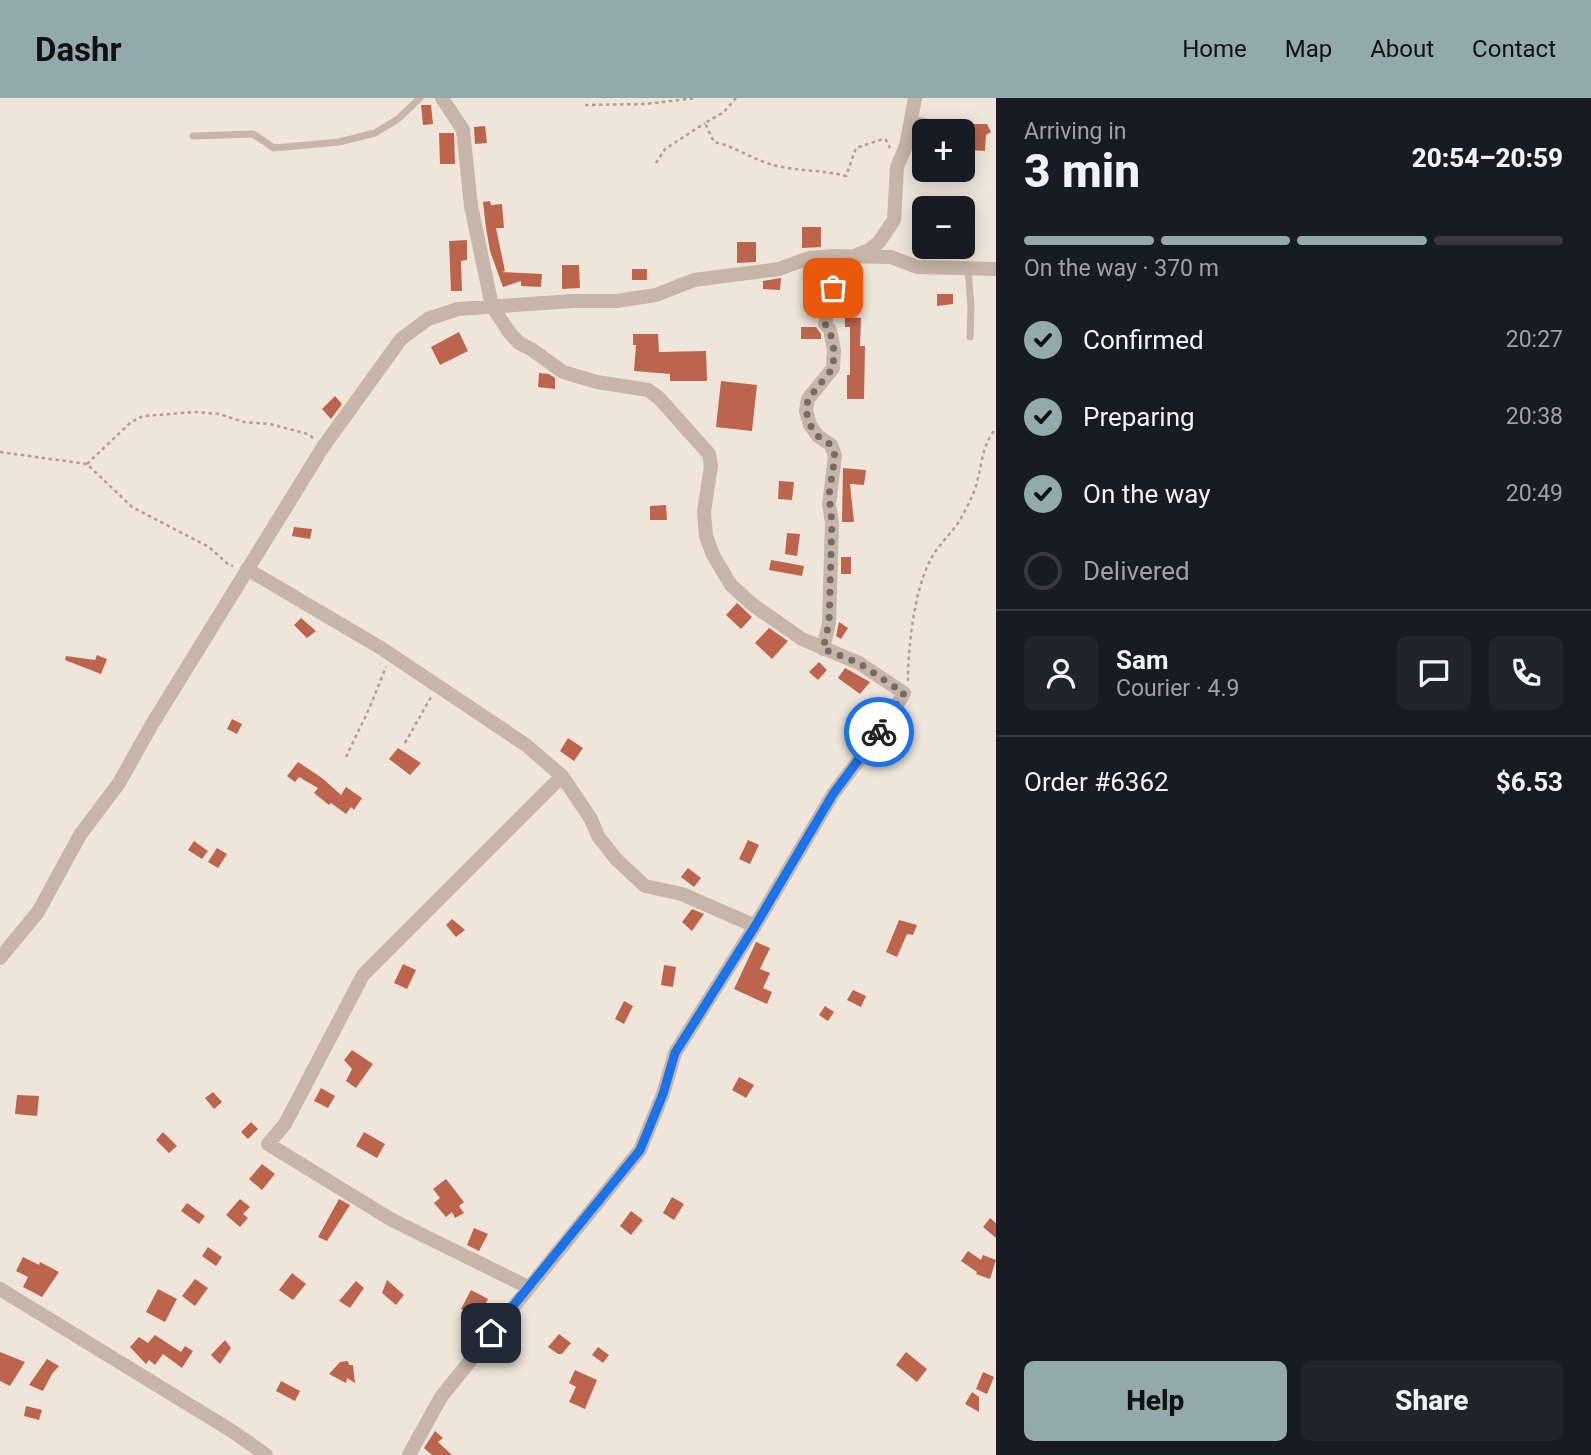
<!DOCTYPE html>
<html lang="en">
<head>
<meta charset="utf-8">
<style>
  :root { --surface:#171b24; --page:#20242c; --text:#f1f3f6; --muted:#9ea1a6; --line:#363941; --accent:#93aaac }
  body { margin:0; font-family:Roboto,sans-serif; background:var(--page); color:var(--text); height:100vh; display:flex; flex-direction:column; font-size:26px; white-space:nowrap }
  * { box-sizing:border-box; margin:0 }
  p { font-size:23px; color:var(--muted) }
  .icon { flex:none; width:38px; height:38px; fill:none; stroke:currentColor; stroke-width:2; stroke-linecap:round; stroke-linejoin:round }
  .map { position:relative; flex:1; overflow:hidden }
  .panel { display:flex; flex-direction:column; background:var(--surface); width:595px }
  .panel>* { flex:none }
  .fabs { position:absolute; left:912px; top:21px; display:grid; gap:14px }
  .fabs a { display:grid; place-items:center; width:63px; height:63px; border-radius:10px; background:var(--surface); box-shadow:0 4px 18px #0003; font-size:35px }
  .pin { position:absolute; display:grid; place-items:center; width:60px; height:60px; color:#fff; margin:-30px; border-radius:14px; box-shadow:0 4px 10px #0006 }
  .courier { position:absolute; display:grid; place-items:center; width:70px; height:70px; margin:-35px; border:5px solid #1a73e8; border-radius:50%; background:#fff; color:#222; box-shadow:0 2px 9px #0007 }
  .overview em { font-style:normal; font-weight:800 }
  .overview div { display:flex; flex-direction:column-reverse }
  .overview { display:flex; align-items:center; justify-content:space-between; height:119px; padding:0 28px }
  h1 { font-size:46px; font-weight:800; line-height:52px }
  .bar { display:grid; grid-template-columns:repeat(4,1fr); gap:10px 7px; align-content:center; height:84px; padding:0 28px }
  .bar i { height:9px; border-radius:5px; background:var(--line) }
  .bar .active { background:var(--accent) }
  .bar p { grid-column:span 4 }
  .line { display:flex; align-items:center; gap:18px; padding:0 28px; border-top:2px solid var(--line) }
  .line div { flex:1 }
  .round { display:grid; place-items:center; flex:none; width:74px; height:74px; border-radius:10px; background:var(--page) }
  ol { padding:0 28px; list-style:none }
  li { display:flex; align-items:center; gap:21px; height:77px }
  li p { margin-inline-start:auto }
  li .icon { padding:7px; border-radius:50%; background:var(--accent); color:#111; stroke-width:4 }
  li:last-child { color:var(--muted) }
  li i { width:38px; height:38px; border:4px solid var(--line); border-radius:50% }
  .action { display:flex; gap:14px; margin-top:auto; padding:14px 28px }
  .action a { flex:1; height:80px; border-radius:10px; background:var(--accent); color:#111; font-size:28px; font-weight:800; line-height:80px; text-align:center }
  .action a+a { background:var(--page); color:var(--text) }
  header { display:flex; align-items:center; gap:42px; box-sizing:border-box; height:98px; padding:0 35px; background:var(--accent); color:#111 }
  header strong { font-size:33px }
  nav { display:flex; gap:38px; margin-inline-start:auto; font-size:24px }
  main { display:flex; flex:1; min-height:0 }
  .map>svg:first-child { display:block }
  .building { fill:#bc654c }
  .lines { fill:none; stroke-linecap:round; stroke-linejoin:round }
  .path { stroke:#b29f92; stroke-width:2.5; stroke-dasharray:3.5 3.5; stroke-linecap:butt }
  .service { stroke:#c6b5a8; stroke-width:7 }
  .minor { stroke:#c6b5a8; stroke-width:14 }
  .done { stroke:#756c66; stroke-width:7; stroke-dasharray:0 12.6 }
  .route { stroke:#1a73e8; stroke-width:9 }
</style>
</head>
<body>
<header>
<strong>Dashr</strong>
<nav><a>Home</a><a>Map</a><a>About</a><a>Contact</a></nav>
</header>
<main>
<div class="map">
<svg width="996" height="1357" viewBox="0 0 996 1357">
  <rect width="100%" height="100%" fill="#efe5db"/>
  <path class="building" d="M421 7H431L433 26 423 27Z
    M962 26H987L991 34 986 37 985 53 969 52V49H962Z
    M485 28 487 45 475 46 474 29Z
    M439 35H454L455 66H440Z
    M490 103 491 107 502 106 504 130H496L505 173 502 174 542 176 541 189 521 188V183L503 189 490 153 486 130 483 104Z
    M802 129H821V149L802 150Z
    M467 142V162L461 163 462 193H451L449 143Z
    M737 144H756V164L737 165Z
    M562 167H579L580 190 562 191Z
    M823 168 822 195 804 194 805 172Z
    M849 168H860L863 177 842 183V170Z
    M632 171H647V182H632Z
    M781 180 780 192 763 191V183Z
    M937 196H953V206L937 208Z
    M845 219 861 220 860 248H865L864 301H847V277H850V229H845Z
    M801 229H816L821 236V241H801Z
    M459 234 468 253 440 267 431 249Z
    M633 236H658L659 254 706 253 707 283H670V276L634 273 636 247H633Z
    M539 275 549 276 555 280V291L538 289Z
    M721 283 757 287 752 333 716 329Z
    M335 298 342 306 331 321 322 311Z
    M843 370 866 372 864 387 850 386 854 424H842Z
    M779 383 794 384 792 402 778 401Z
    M666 407 667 422H650V408Z
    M294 429 312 431 310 441 292 438Z
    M787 435 800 436 797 458 785 456Z
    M841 459H851V476H841Z
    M771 462 804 468 802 478 769 472Z
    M737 505 752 519 741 531 726 517Z
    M301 520 316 533 307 540 294 527Z
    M839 524 848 530 841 541 836 538Z
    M769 530 788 543 772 561 755 545Z
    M97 557 107 561 101 576 65 562 66 558 95 562Z
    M819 564 827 572 818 582 809 574Z
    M845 570 870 584 860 596 838 580Z
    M232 621 242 626 237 636 227 631Z
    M568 640 583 650 574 663 560 653Z
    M398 650 421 665 410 677 389 661Z
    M298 664 322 680 341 697 346 689 362 700 354 712 351 709 346 716 331 705 329 707 314 695 318 690 299 679 295 684 287 678Z
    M748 742 759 747 750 766 739 761Z
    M194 743 208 753 202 761 188 752Z
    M217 750 227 756 218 770 208 764Z
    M688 770 701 780 694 789 681 779Z
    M692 811 704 816 692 833 682 824Z
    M452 821 465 832 456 839 446 827Z
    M899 822 917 827 913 837 907 836 897 859 886 854Z
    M756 844 770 850 760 871 770 875 763 890 772 894 767 906 734 891Z
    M403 866 416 872 407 891 394 885Z
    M664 867 676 869 673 889 661 887Z
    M853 892 866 898 861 909 847 902Z
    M624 903 633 908 624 926 615 921Z
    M825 908 834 914 828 923 819 917Z
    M352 952 373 966 356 990 346 983 352 971 344 962Z
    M739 979 754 987 746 1000 732 992Z
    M321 990 335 998 328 1010 314 1003Z
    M213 994 222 1004 214 1011 205 1000Z
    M17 997 39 998 37 1018 15 1016Z
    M251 1024 258 1031 248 1041 241 1034Z
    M163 1034 177 1048 169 1055 156 1042Z
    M364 1034 385 1046 377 1060 356 1048Z
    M262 1066 275 1076 262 1092 249 1081Z
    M446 1081 464 1104 459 1108 464 1115 455 1120 452 1114 446 1119 434 1105 440 1100 433 1091Z
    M672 1099 684 1106 674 1122 663 1115Z
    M240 1101 250 1109 243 1116 248 1120 240 1129 226 1117Z
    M339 1101 350 1107 327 1143 318 1139Z
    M187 1105 205 1118 199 1126 181 1113Z
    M631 1113 643 1122 631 1137 620 1128Z
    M990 1120 996 1125V1140L983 1129Z
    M474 1130 488 1136 479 1153 467 1147Z
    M208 1149 222 1159 216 1168 202 1158Z
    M968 1153 981 1162 983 1157 996 1162 990 1181 976 1176 977 1174 961 1163Z
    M23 1159 39 1167 40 1164 59 1174 42 1199 23 1189 28 1179 16 1173Z
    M292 1175 306 1186 293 1202 279 1192Z
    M195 1181 208 1190 195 1208 182 1198Z
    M387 1182 404 1197 396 1207 382 1195Z
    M356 1183 364 1190 350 1210 339 1203Z
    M158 1191 177 1201 165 1224 146 1214Z
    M471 1192 488 1201 478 1220 461 1211Z
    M559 1236 571 1245 562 1256H558L548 1249Z
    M155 1237 181 1254 185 1248 193 1253 182 1270 163 1256 155 1267 149 1262 146 1266 130 1249 139 1239 148 1245Z
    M225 1242 231 1250 220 1266 211 1257Z
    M598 1249 609 1257 603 1265 592 1257Z
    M0 1254 25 1264 10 1288 0 1283Z
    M906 1254 927 1271 917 1284 896 1267Z
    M47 1261 59 1268 52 1276 43 1293 29 1287Z
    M348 1263 349 1267H353L355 1285 347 1280 346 1285 329 1276 340 1264Z
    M575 1272 597 1282 585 1311 569 1304 576 1289 569 1285Z
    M983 1274 994 1279 987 1296 976 1291Z
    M281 1283 300 1293 295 1303 276 1293Z
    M972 1294 979 1299V1314L965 1306Z
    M26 1308 42 1312 39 1322 24 1318Z
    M435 1333 443 1340 438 1344 452 1357H432L424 1350Z"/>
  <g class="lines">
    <path class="path" d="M736 0 724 14 705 25 714 44C734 48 750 60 770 66 795 74 821 71 846 78L856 50 883 41 886 42 890 50
      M585 7 646 6 696 0
      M656 65 665 51 705 25
      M0 354 87 366 132 409 209 449 229 467 233 468
      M87 366 131 324 143 318 195 314 219 316 244 324 270 326 308 336 313 340
      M908 583C908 550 914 493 930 463 937 448 949 438 958 425 964 416 969 405 973 396 982 376 980 347 996 331
      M405 645 431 599
      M346 659 369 611 386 569"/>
    <path class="service" d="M193 38 253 36 274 50 339 44 375 35 398 21 420 0
      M968 171 971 209 970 239"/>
    <path class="minor" d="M911 24 952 33
      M858 156 869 152 879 144 894 122 897 69 906 48 915 0
      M247 471 381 550 526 647 562 678 591 721 598 738 616 761 645 788 682 796 755 828
      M823 551 829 525 832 424 829 407 835 358 831 347 818 338 810 327 806 313 808 301 833 270 834 252 830 232 825 226 833 190 832 158
      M0 860 38 814 80 737 119 685 151 628 323 349 401 241 428 221 458 211 573 203H616L656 197 694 182 779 171 809 160 832 158 891 159 917 169 996 171
      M528 1189 392 1122 268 1046 285 1026 363 877 562 678
      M0 1191 232 1333 266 1357
      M409 1357 441 1299 640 1052 663 996 675 955 755 828 833 696 886 626 904 595 859 565 802 541 753 507 731 487 713 457 706 438 704 414 711 368 709 356 659 300 648 292 597 284 563 274 531 251 519 245 509 234 492 208 471 108 463 32 442 0"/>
  </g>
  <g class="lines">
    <path class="done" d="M833 190 825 226 830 233 834 252 833 270 808 301 806 313 810 327 818 338 831 347 835 358 829 397 832 424 829 525 823 551 859 565 904 595 879 634"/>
    <path class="route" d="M491 1235 640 1052 663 996 675 955 755 828 833 696 879 634"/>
  </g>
</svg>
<div class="fabs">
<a>+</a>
<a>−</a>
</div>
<div class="pin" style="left:833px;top:190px;background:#ea580c"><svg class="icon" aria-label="bag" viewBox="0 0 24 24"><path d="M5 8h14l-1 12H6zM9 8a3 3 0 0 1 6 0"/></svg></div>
<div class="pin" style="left:491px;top:1235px;background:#1f2937"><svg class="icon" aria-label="home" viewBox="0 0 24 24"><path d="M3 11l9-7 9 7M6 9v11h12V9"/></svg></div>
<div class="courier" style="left:879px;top:634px"><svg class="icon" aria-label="bike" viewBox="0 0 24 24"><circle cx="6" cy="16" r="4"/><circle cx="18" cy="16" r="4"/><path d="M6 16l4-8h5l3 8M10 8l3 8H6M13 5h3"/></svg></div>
</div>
<section class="panel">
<div class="overview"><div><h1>3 min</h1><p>Arriving in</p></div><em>20:54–20:59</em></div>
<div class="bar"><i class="active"></i><i class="active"></i><i class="active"></i><i></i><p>On the way · 370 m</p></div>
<ol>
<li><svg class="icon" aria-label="check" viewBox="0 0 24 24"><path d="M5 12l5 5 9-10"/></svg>Confirmed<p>20:27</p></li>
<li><svg class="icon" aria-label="check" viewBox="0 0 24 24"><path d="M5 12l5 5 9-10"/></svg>Preparing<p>20:38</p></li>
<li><svg class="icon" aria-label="check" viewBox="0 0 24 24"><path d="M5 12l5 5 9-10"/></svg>On the way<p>20:49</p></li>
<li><i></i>Delivered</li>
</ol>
<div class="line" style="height:126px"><a class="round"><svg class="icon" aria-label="person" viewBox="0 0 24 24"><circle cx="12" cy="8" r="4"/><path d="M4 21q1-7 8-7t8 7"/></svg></a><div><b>Sam</b><p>Courier · 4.9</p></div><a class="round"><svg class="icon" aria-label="chat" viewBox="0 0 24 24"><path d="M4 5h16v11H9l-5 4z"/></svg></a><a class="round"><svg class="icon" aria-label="phone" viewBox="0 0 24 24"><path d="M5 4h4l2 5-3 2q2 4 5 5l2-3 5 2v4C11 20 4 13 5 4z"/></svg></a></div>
<div class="line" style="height:91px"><div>Order #6362</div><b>$6.53</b></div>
<div class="action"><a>Help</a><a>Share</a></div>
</section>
</main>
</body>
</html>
